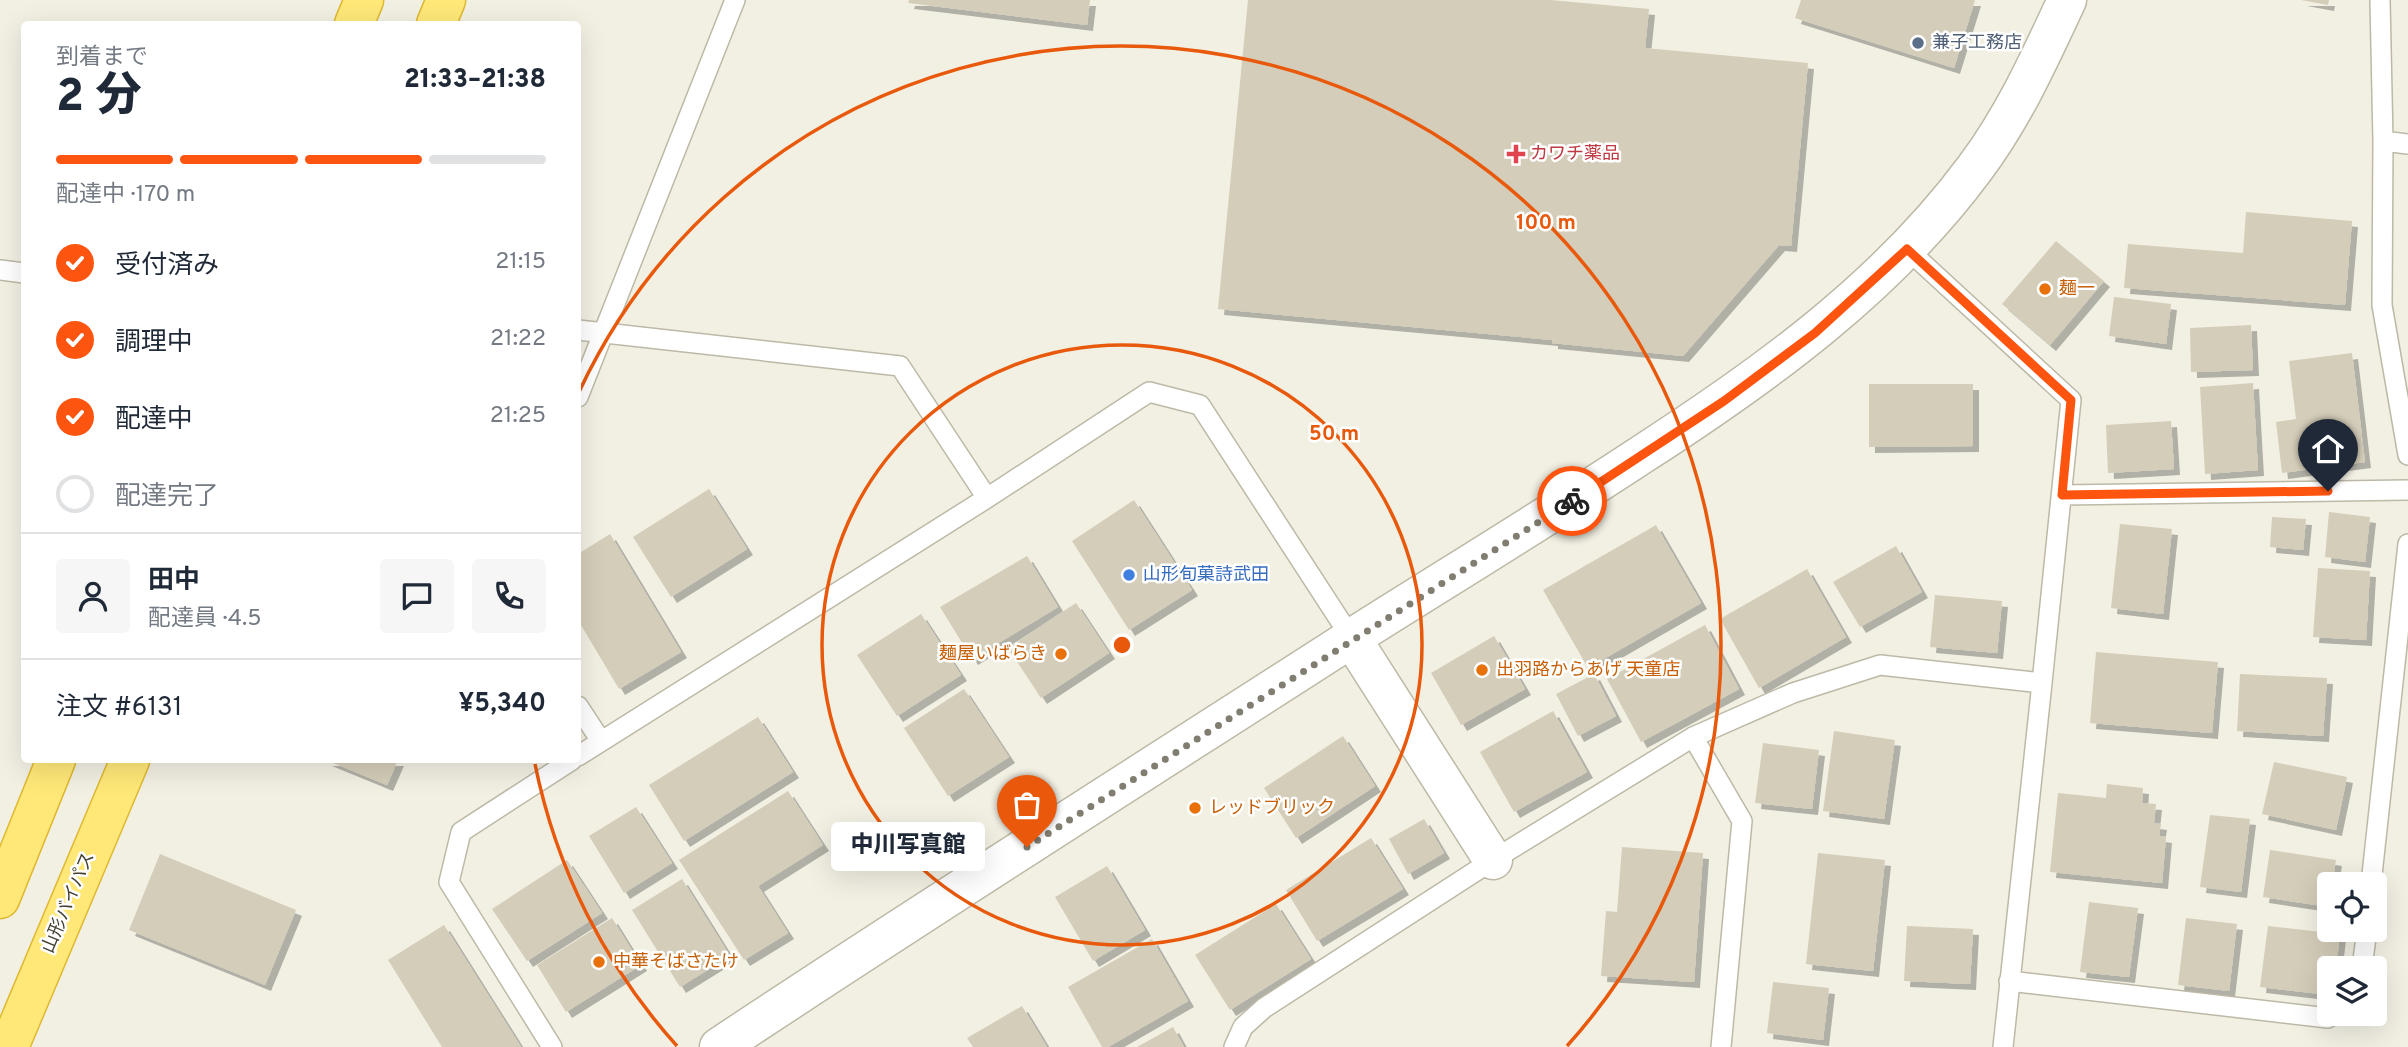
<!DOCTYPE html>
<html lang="ja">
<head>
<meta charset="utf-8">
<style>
  :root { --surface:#fff; --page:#f6f6f7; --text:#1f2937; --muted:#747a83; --line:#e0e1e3; --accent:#fd5510 }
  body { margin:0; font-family:Overpass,"Noto Sans JP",sans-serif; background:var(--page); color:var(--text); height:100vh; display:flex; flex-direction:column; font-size:26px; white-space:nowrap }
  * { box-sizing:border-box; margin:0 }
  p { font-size:23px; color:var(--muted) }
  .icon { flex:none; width:38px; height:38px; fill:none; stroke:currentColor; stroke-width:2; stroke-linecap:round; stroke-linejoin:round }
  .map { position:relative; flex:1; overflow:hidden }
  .sheet { position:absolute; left:21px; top:21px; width:560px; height:742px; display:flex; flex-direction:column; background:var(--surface); border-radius:7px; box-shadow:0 7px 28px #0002 }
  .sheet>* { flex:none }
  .controls { position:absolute; left:2317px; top:872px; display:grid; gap:14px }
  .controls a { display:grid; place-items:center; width:70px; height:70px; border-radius:7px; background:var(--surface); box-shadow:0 7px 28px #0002; font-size:35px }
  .pin { position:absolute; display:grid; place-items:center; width:60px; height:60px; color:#fff; margin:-72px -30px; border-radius:50% 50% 50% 0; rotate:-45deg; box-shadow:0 0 7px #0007 }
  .pin .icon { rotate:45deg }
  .courier { position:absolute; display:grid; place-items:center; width:70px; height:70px; margin:-35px; border:5px solid #fd5510; border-radius:50%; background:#fff; color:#222; box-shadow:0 2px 9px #0007 }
  .bubble { position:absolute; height:49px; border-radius:7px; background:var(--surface); box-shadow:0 7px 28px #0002; font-size:23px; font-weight:800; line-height:49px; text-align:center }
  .head em { font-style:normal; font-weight:800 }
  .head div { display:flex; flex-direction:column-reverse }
  .head { display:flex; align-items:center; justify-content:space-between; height:119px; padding:0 35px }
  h1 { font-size:46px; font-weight:800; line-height:52px }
  .bar { display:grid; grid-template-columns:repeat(4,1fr); gap:10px 7px; align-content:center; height:84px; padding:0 35px }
  .bar i { height:9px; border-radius:5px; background:var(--line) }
  .bar .current { background:var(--accent) }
  .bar p { grid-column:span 4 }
  .line { display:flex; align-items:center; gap:18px; padding:0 35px; border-top:2px solid var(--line) }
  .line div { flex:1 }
  .round { display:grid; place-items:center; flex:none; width:74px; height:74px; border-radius:7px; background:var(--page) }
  ol { padding:0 35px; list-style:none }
  li { display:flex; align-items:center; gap:21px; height:77px }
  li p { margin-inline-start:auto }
  li .icon { padding:7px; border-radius:50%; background:var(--accent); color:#fff; stroke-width:4 }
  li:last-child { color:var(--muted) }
  li i { width:38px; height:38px; border:4px solid var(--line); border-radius:50% }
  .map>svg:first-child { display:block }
  .building { fill:#d4cdb9; filter:url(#shadow) }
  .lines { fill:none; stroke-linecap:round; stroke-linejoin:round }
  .service-casing { stroke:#bdb9a6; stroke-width:22 }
  .minor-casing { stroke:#bdb9a6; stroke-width:41 }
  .tertiary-casing { stroke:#bdb9a6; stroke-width:41 }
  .trunk-casing { stroke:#dfb830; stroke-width:41 }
  .service { stroke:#fff; stroke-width:19 }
  .minor { stroke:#fff; stroke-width:38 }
  .tertiary { stroke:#fff; stroke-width:38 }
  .trunk { stroke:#ffe878; stroke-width:38 }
  .done { stroke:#817e71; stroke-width:7; stroke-dasharray:0 12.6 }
  .route { stroke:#fd5510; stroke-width:9 }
  .ring { fill:none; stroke:#e8590c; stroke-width:3.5 }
  .service-dot { fill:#5c6f8a; stroke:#fff; stroke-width:2.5 }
  .health-dot { fill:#e0444e; stroke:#fff; stroke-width:2.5 }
  .food-dot { fill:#e8710a; stroke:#fff; stroke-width:2.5 }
  .shop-dot { fill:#3f7fe0; stroke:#fff; stroke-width:2.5 }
  .labels { text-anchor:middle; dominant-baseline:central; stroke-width:5; stroke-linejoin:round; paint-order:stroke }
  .service-label { font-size:18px; fill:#4e5e75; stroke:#fff; text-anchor:start }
  .health-label { font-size:18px; fill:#be3a42; stroke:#fff; text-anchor:start }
  .food-label { font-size:18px; fill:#c56008; stroke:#fff; text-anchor:start }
  .shop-label { font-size:18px; fill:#366cbe; stroke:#fff; text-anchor:start }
  .street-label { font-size:18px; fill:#444033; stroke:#fff }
  .centre { fill:#e8590c; stroke:#fff; stroke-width:3.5 }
  .ring-label { font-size:21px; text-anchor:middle; font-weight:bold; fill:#e8590c; stroke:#fff; stroke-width:5; stroke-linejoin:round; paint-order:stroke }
</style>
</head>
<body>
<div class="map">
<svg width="2408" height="1047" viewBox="0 0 2408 1047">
  <defs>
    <filter id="shadow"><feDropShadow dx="6" dy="6" stdDeviation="0" flood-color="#0004"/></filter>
  </defs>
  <rect width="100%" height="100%" fill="#f2f0e3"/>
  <path class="building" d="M909 0H1090L1087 25 908 3Z
    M1248 0H1551L1649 9 1645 48 1808 63 1791 246 1779 245 1683 356 1552 343V340L1218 309Z
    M1801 0H1975L1954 68 1795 18Z
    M2301 0H2329L2328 5Z
    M2246 212 2352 221 2345 305 2124 288 2128 244 2243 253Z
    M2056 241 2104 281 2050 345 2002 304Z
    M2114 297 2171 304 2166 344 2109 336Z
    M2251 325 2253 370 2191 372 2190 328Z
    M2352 353 2365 462 2282 473 2276 422 2296 419 2289 361Z
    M2253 383 2258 470 2205 474 2200 387Z
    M1869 384H1973V446L1869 447Z
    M2171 421 2174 469 2108 473 2106 425Z
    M709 489 747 549 671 597 633 537Z
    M1134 500 1192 590 1129 630 1072 541Z
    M2329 512 2370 517 2365 562 2325 557Z
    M2272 517 2306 519 2303 550 2270 547Z
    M2120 524 2172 529 2163 614 2111 608Z
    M1656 525 1701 603 1588 668 1543 590Z
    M610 534 681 652 619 689 578 620V554Z
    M1896 546 1922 592 1860 627 1833 582Z
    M1027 556 1058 607 972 659 940 607Z
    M2318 568 2370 571 2366 640 2313 637Z
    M1807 569 1846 637 1759 688 1720 619Z
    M1935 595 2002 601 1997 653 1930 647Z
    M1076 603 1109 653 1041 698 1008 648Z
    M921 614 961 675 897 716 857 655Z
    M1705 625 1739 689 1641 742 1607 679Z
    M1494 636 1525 689 1461 725 1431 673Z
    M2096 652 2218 662 2212 733 2090 723Z
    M1594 674 1616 716 1578 736 1556 694Z
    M2240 674 2327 678 2323 736 2237 731Z
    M964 689 1009 757 948 796 904 728Z
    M1553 711 1587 772 1514 812 1480 752Z
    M758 717 793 772 684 841 649 785Z
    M1834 731 1895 740 1884 819 1823 811Z
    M1343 736 1375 786 1296 838 1264 788Z
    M1763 743 1819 750 1812 809 1755 803Z
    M326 760H398L387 785Z
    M2274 762 2347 777 2336 830 2262 814Z
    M2107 784 2143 788 2142 803 2156 804 2154 823 2161 824 2159 836 2166 837 2162 883 2050 872 2058 793 2106 798Z
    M788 791 823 845 758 886 788 933 744 960 679 860Z
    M636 807 672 863 624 893 589 836Z
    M2210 815 2250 819 2241 892 2200 887Z
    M1424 819 1444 853 1408 874 1389 839Z
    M1371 838 1403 889 1317 941 1286 890Z
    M1622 847 1703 853 1694 982 1601 976 1606 911 1617 912Z
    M2270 850 2336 860 2332 884H2329V907L2263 897Z
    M1818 853 1885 860 1873 971 1806 964Z
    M160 854 296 910 265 985 129 930Z
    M567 860 602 913 527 961 492 909Z
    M1107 866 1145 930 1093 961 1055 897Z
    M682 879 730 956 680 987 632 910Z
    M2089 902 2138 908 2129 977 2080 972Z
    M1276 904 1311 959 1230 1010 1195 955Z
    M612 918 641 965 566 1012 537 965Z
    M2186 918 2237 924 2229 991 2178 985Z
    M444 925 521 1047H442L388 960Z
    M1907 926 1973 929 1970 984 1904 981Z
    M2268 926 2340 934 2336 968H2329V995L2260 987Z
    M1152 939 1188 1001 1108 1047H1102L1068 987Z
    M1773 982 1829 988 1823 1040 1767 1033Z
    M1022 1006 1047 1047H973L967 1038Z
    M1173 1027 1184 1047H1137Z"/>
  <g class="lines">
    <defs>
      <path id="service" d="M2380 0 2383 141 2382 305 2408 455
        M2383 141 2408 144
        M0 270 24 273
        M578 330 900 366 987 498
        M578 397 735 0
        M2062 495 2408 490
        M578 706 601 741
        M1693 737 1742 821 1721 1047
        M578 756 987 498 1149 392 1200 405 1352 639
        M2371 884 2408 544
        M2362 968 2367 929
        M2009 981 2328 1018 2335 1013
        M552 1047 449 882 461 832 572 760
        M1234 1047 1243 1027 1264 1008 1493 860 1693 737 1793 693 1880 665 2042 683 2071 400 1907 249
        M2003 1047 2042 683"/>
      <path id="minor" d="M1352 639 1493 860"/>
      <path id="tertiary" d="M719 1047C927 909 1137 776 1347 641 1445 579 1544 519 1641 455 1765 375 1887 287 1975 168 2014 116 2040 58 2067 0"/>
      <path id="trunk" d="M354 24 364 0
        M436 24 446 0
        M0 899 56 760
        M9 1047 130 760"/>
    </defs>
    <use href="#service" class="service-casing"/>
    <use href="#minor" class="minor-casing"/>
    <use href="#tertiary" class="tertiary-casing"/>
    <use href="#trunk" class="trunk-casing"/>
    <use href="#service" class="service"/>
    <use href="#minor" class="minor"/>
    <use href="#tertiary" class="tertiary"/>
    <use href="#trunk" class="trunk"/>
  </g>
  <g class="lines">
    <path class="done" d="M1027 847 1572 501"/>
    <path class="route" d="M1572 501 1724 401 1815 333 1907 249 2071 400 2062 495 2328 491"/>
  </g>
  <g class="ring">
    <circle cx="1122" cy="645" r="300"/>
    <path d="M677 1046A599 599 0 0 1 535 764M579 392A599 599 0 1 1 1567 1046"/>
  </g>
  <circle class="service-dot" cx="1918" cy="43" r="7"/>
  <path class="health-dot" d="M1512.5 143.5h7v7h7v7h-7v7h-7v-7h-7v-7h7z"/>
  <g class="food-dot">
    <circle cx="2045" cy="289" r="7"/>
    <circle cx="1061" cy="654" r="7"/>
    <circle cx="1482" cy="670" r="7"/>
    <circle cx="1195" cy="808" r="7"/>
    <circle cx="599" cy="962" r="7"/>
  </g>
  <circle class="shop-dot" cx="1129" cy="575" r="7"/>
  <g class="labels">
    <g class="service-label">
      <text x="1932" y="43">兼子工務店</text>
    </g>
    <g class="health-label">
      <text x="1530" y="154">カワチ薬品</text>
    </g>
    <g class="food-label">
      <text x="2059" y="289">麺一</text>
      <text x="1047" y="654" text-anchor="end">麺屋いばらき</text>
      <text x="1496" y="670">出羽路からあげ 天童店</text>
      <text x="1209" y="808">レッドブリック</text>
      <text x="613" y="962">中華そばさたけ</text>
    </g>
    <g class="shop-label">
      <text x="1143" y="575">山形旬菓詩武田</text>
    </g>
    <g class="street-label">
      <text transform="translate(69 903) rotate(-67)">山形バイパス</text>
    </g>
  </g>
  <circle cx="1122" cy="645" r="10" class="centre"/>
  <g class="ring-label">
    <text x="1546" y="229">100 m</text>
    <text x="1334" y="440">50 m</text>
  </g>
</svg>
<div class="controls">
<a><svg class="icon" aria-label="locate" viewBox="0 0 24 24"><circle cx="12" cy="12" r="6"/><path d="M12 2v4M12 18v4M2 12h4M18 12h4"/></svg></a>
<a><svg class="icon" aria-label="layers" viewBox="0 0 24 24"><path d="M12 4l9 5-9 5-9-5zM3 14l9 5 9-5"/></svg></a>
</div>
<div class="pin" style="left:1027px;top:847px;background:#ea580c"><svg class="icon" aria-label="bag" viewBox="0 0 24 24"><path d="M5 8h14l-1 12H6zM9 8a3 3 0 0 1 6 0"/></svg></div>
<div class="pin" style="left:2328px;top:491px;background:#1f2937"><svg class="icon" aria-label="home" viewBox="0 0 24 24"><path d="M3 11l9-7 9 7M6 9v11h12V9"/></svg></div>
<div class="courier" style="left:1572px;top:501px"><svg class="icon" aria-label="bike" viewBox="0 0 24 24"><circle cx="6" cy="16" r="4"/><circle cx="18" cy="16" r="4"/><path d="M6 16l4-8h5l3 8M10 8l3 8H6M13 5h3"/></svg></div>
<div class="bubble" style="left:831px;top:822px;width:154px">中川写真館</div>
<section class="sheet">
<div class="head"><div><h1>2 分</h1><p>到着まで</p></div><em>21:33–21:38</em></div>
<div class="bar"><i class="current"></i><i class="current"></i><i class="current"></i><i></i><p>配達中 · 170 m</p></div>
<ol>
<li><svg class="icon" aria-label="check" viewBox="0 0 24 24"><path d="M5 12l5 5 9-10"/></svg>受付済み<p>21:15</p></li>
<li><svg class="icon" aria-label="check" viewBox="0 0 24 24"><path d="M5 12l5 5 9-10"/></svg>調理中<p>21:22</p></li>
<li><svg class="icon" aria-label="check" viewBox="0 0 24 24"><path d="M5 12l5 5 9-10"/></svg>配達中<p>21:25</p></li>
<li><i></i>配達完了</li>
</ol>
<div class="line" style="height:126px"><a class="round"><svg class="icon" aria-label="person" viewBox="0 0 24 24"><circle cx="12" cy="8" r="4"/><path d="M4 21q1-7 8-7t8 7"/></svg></a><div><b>田中</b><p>配達員 · 4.5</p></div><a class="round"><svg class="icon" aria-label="chat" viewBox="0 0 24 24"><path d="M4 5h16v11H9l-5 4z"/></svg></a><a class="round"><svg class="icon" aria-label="phone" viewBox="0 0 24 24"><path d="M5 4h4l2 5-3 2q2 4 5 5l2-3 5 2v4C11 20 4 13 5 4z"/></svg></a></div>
<div class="line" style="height:91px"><div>注文 #6131</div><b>¥5,340</b></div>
</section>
</div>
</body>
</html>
